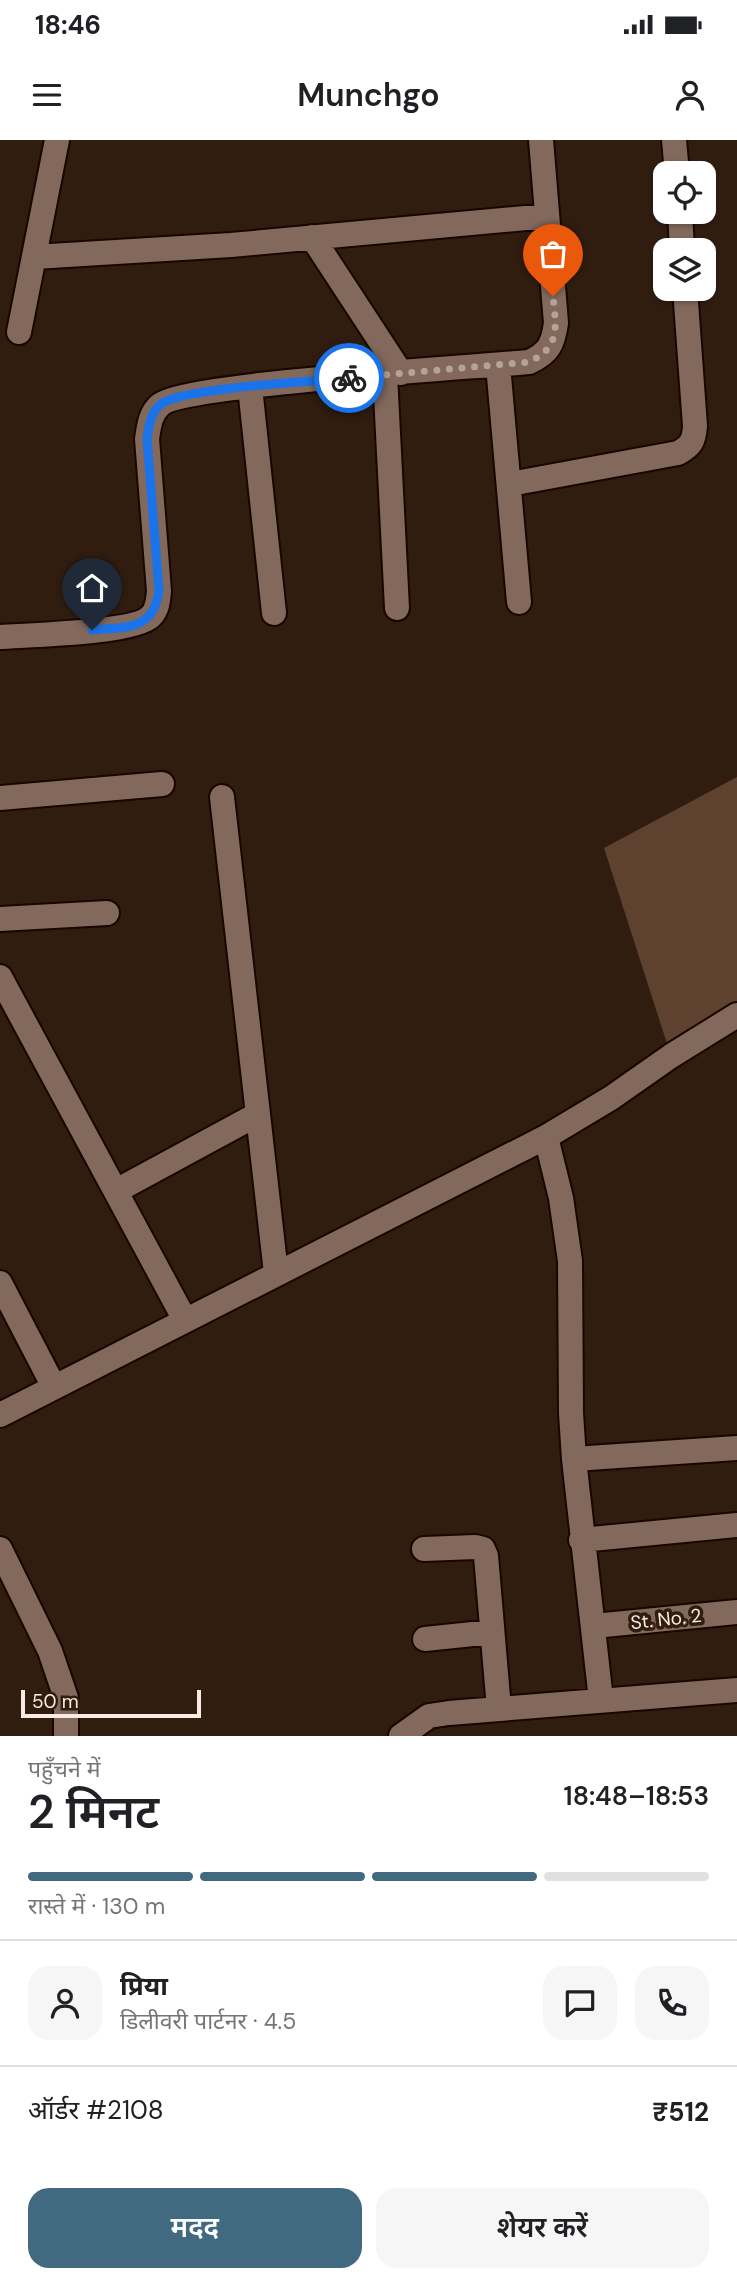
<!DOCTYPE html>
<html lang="hi">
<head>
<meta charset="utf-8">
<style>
  :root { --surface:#fff; --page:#f6f6f6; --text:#202124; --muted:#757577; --line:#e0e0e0; --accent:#416a80 }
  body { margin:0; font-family:"DM Sans","Noto Sans Devanagari",sans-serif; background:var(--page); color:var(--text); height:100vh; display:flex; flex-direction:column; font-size:26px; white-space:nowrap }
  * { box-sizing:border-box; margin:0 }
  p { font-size:23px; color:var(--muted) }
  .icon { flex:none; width:38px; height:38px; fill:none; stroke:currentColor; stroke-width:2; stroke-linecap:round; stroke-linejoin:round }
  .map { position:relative; height:1596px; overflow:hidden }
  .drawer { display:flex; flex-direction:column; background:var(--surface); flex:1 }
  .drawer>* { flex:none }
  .tools { position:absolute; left:653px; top:21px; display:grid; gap:14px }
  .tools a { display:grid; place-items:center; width:63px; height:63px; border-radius:14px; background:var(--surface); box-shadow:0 2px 5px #0004; font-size:35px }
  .scale { position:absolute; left:21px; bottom:18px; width:180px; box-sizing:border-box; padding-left:7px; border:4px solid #f9ebe3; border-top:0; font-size:19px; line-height:24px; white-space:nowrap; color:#f9ebe3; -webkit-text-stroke:5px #301d10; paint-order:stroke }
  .pin { position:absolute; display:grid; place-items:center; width:60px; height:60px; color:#fff; margin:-72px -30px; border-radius:50% 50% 50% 0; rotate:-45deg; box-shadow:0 0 7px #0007 }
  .pin .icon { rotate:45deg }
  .courier { position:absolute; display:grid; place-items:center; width:70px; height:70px; margin:-35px; border:5px solid #1a73e8; border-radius:50%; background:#fff; color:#222; box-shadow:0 2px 9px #0007 }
  .summary em { font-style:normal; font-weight:600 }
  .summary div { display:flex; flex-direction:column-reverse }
  .summary { display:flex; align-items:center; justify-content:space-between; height:119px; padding:0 28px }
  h1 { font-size:46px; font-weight:600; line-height:52px }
  .bar { display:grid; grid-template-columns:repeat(4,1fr); gap:10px 7px; align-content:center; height:84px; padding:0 28px }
  .bar i { height:9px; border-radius:5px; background:var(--line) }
  .bar .active { background:var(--accent) }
  .bar p { grid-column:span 4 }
  .line { display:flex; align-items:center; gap:18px; padding:0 28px; border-top:2px solid var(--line) }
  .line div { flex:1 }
  .round { display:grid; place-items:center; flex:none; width:74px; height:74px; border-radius:21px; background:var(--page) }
  .button { display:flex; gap:14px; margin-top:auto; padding:14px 28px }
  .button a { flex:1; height:80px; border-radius:21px; background:var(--accent); color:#fff; font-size:28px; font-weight:600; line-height:80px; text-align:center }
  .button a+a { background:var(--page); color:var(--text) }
  .status { display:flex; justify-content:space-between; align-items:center; height:49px; padding:0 35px; background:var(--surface); direction:ltr }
  .status svg { height:19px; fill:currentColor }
  header { display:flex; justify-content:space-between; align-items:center; height:91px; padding:0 28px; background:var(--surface); font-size:32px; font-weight:600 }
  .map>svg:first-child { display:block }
  .green { fill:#5e412f }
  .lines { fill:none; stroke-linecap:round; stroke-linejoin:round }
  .minor-casing { stroke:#180600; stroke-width:28 }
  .minor { stroke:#82695b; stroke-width:24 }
  .done { stroke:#b3a399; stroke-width:7; stroke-dasharray:0 12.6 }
  .route { stroke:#1a73e8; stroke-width:9 }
  .labels { text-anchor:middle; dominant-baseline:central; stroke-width:7; stroke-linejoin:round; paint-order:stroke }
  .street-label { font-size:19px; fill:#f9ebe3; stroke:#301d10 }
</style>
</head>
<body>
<div class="status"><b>18:46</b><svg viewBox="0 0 49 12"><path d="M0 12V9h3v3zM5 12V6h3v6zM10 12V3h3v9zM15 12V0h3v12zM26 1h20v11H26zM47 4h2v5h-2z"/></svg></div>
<header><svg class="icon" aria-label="menu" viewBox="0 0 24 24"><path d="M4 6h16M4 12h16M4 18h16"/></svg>Munchgo<svg class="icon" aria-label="person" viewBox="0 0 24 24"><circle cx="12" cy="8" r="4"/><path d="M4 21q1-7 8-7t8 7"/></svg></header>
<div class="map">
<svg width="737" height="1596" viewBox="0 0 737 1596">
  <rect width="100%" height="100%" fill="#301d10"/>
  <path class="green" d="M737 637V886L671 916 604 708Z"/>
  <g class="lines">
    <defs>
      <path id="minor" d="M674 0 677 33
        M680 72 682 110
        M312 97 401 233
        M34 117 231 105 547 76
        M19 192 57 0
        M498 225 519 462
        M385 235 397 468
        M250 247 274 473
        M510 344 678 313C691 306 694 301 695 286L685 149
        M0 497C27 495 136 493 151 476 158 469 158 460 159 451L147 299C149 286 150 274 160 265 183 244 478 227 529 222 549 213 553 204 556 183L541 0
        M222 657 276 1133
        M0 658 162 644
        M0 779 107 773
        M0 837 185 1180
        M546 997 611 958 671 916 737 875
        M116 1051 258 974
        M0 1143 54 1247
        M0 1275 546 997 561 1058 570 1121 571 1273 574 1319 601 1560
        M574 1319 737 1308
        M581 1400 737 1385
        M0 1409 50 1511 66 1558V1596
        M424 1409 475 1407 483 1409 486 1416 499 1569
        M594 1486 737 1472
        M425 1499 492 1492
        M401 1596 429 1576 449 1573 737 1550"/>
    </defs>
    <use href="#minor" class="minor-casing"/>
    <use href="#minor" class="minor"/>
  </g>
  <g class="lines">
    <path class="done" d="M349 238 529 222C561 207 556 187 553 156"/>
    <path class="route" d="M92 490C126 487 154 491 159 450L147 299C149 286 150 273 161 264 180 248 317 241 349 238"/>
  </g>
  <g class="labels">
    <g class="street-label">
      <text transform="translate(666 1479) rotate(-6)">St. No. 2</text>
    </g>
  </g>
</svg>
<div class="tools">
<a><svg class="icon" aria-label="locate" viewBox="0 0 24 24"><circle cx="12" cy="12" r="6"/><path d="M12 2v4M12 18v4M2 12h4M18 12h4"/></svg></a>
<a><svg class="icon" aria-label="layers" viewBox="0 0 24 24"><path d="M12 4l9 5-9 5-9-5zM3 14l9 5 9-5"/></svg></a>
</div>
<div class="scale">50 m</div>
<div class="pin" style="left:553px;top:156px;background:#ea580c"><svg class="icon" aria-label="bag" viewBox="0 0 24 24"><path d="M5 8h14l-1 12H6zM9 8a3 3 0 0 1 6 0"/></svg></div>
<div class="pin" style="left:92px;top:490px;background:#1f2937"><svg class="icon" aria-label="home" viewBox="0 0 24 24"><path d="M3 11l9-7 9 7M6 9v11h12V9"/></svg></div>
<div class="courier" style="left:349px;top:238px"><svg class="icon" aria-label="bike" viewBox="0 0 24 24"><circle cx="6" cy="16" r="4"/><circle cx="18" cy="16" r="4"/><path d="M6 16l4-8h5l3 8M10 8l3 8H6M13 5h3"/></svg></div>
</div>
<section class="drawer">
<div class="summary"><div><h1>2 मिनट</h1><p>पहुँचने में</p></div><em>18:48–18:53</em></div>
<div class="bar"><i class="active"></i><i class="active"></i><i class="active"></i><i></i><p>रास्ते में · 130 m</p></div>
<div class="line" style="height:126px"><a class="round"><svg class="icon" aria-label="person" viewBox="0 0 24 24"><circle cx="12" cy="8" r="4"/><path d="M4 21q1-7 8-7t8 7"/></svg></a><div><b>प्रिया</b><p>डिलीवरी पार्टनर · 4.5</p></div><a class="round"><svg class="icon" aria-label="chat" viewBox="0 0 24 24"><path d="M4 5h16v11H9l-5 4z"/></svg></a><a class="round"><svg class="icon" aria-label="phone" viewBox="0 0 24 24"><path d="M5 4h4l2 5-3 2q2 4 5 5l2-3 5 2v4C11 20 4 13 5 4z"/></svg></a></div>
<div class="line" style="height:91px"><div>ऑर्डर #2108</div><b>₹512</b></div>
<div class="button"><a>मदद</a><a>शेयर करें</a></div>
</section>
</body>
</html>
